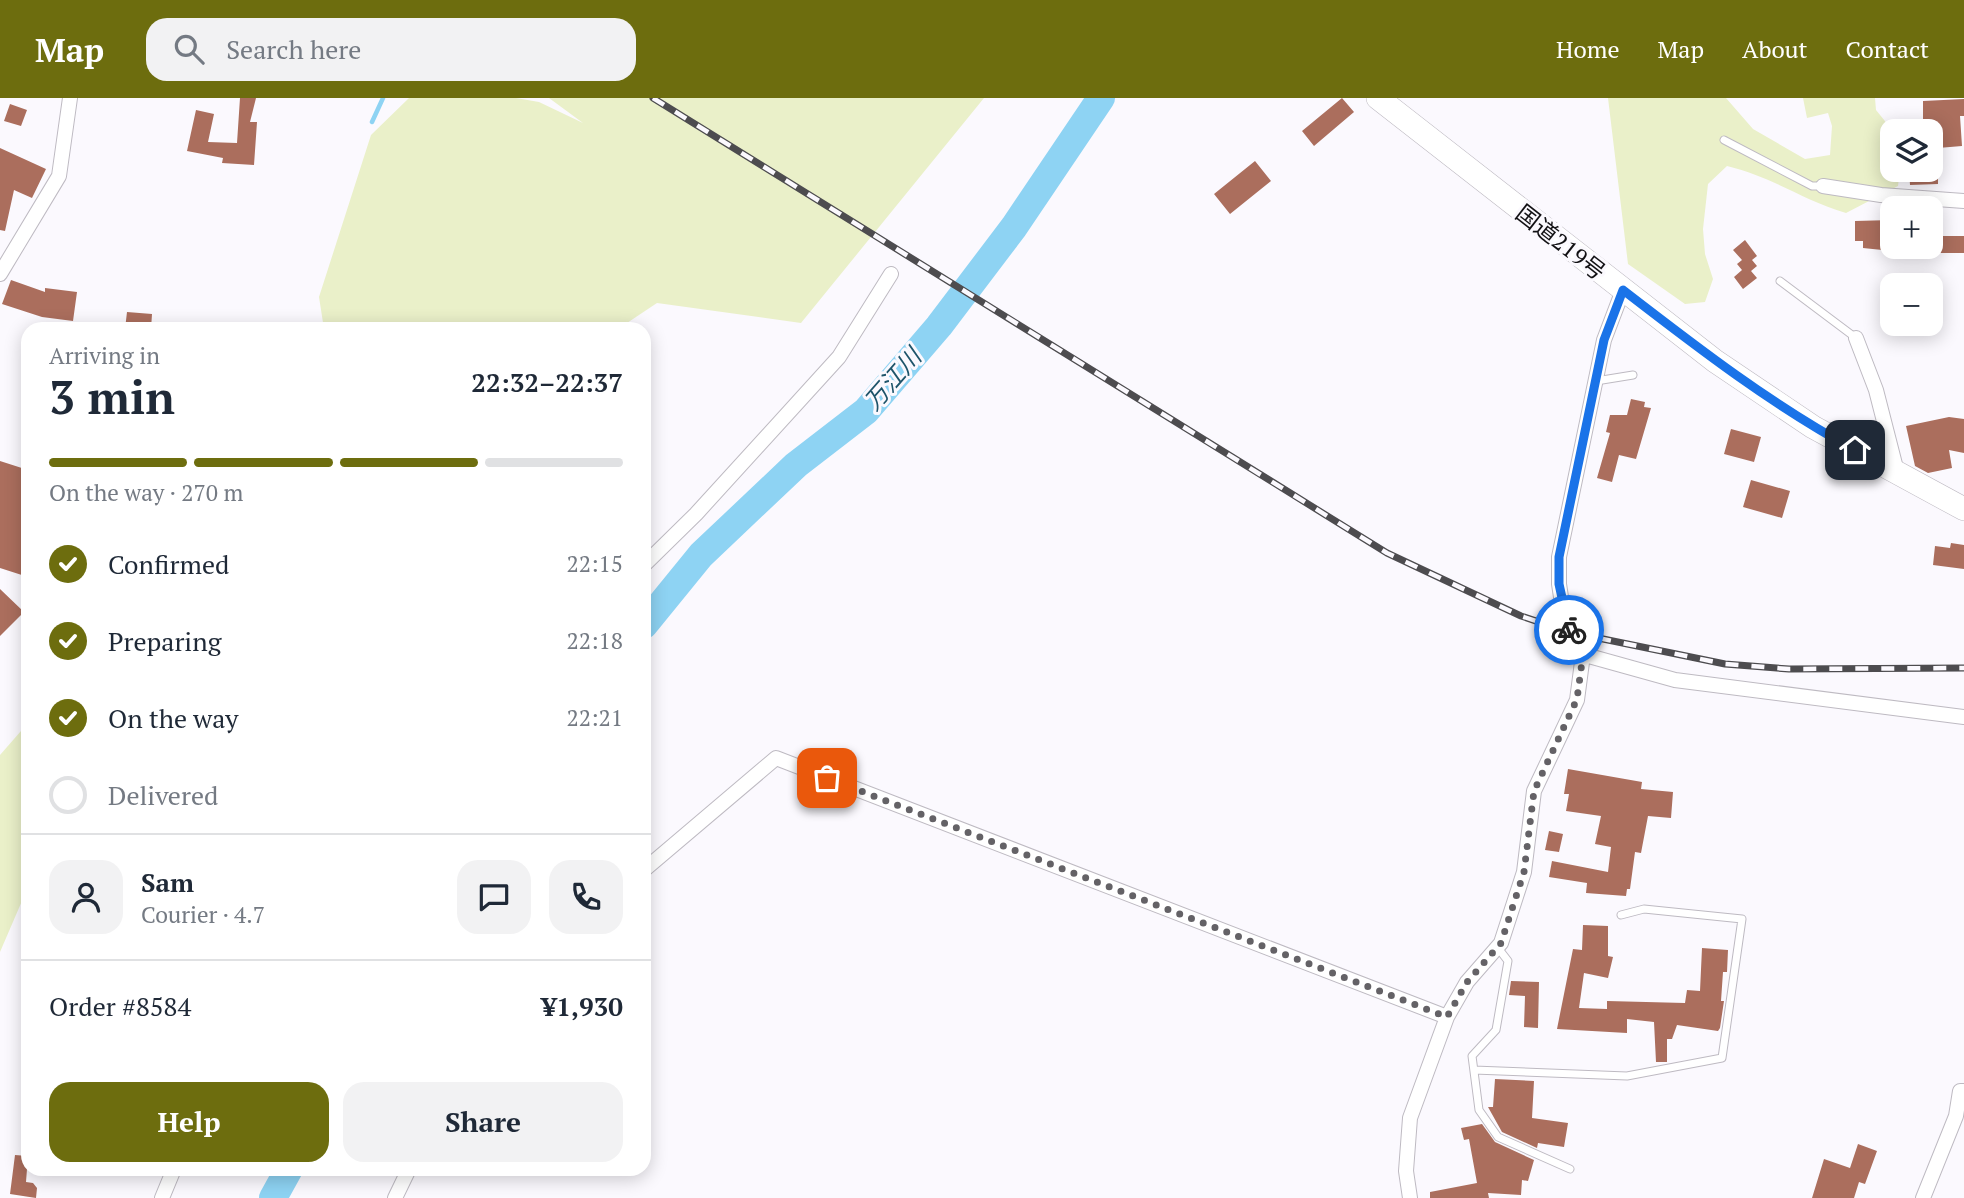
<!DOCTYPE html>
<html lang="en">
<head>
<meta charset="utf-8">
<style>
  :root { --surface:#fff; --page:#f2f2f3; --text:#1f2937; --muted:#747a83; --line:#e0e1e3; --accent:#6d6d0e }
  body { margin:0; font-family:"PT Serif","Noto Sans JP",serif; background:var(--page); color:var(--text); height:100vh; display:flex; flex-direction:column; font-size:26px; white-space:nowrap }
  * { box-sizing:border-box; margin:0 }
  p { font-size:23px; color:var(--muted) }
  .icon { flex:none; width:38px; height:38px; fill:none; stroke:currentColor; stroke-width:2; stroke-linecap:round; stroke-linejoin:round }
  .map { position:relative; flex:1; overflow:hidden }
  .drawer { position:absolute; left:21px; top:224px; width:630px; height:854px; display:flex; flex-direction:column; background:var(--surface); border-radius:21px; box-shadow:0 4px 18px #0003 }
  .drawer>* { flex:none }
  .controls { position:absolute; left:1880px; top:21px; display:grid; gap:14px }
  .controls a { display:grid; place-items:center; width:63px; height:63px; border-radius:14px; background:var(--surface); box-shadow:0 4px 18px #0003; font-size:35px }
  .pin { position:absolute; display:grid; place-items:center; width:60px; height:60px; color:#fff; margin:-30px; border-radius:14px; box-shadow:0 4px 10px #0006 }
  .courier { position:absolute; display:grid; place-items:center; width:70px; height:70px; margin:-35px; border:5px solid #1a73e8; border-radius:50%; background:#fff; color:#222; box-shadow:0 2px 9px #0007 }
  .headline em { font-style:normal; font-weight:800 }
  .headline div { display:flex; flex-direction:column-reverse }
  .headline { display:flex; align-items:center; justify-content:space-between; height:119px; padding:0 28px }
  h1 { font-size:46px; font-weight:800; line-height:52px }
  .bar { display:grid; grid-template-columns:repeat(4,1fr); gap:10px 7px; align-content:center; height:84px; padding:0 28px }
  .bar i { height:9px; border-radius:5px; background:var(--line) }
  .bar .active { background:var(--accent) }
  .bar p { grid-column:span 4 }
  .line { display:flex; align-items:center; gap:18px; padding:0 28px; border-top:2px solid var(--line) }
  .line div { flex:1 }
  .round { display:grid; place-items:center; flex:none; width:74px; height:74px; border-radius:21px; background:var(--page) }
  ol { padding:0 28px; list-style:none }
  li { display:flex; align-items:center; gap:21px; height:77px }
  li p { margin-inline-start:auto }
  li .icon { padding:7px; border-radius:50%; background:var(--accent); color:#fff; stroke-width:4 }
  li:last-child { color:var(--muted) }
  li i { width:38px; height:38px; border:4px solid var(--line); border-radius:50% }
  .cta { display:flex; gap:14px; margin-top:auto; padding:14px 28px }
  .cta a { flex:1; height:80px; border-radius:21px; background:var(--accent); color:#fff; font-size:28px; font-weight:800; line-height:80px; text-align:center }
  .cta a+a { background:var(--page); color:var(--text) }
  header { display:flex; align-items:center; gap:42px; box-sizing:border-box; height:98px; padding:0 35px; background:var(--accent); color:#fff }
  header strong { font-size:33px }
  nav { display:flex; gap:38px; margin-inline-start:auto; font-size:24px }
  .search { width:490px; height:63px; background:var(--page); display:flex; align-items:center; gap:18px; box-sizing:border-box; padding:0 24px; border-radius:21px; color:var(--muted); font-size:26px }
  .map>svg:first-child { display:block }
  .green { fill:#eaf0c9 }
  .lines { fill:none; stroke-linecap:round; stroke-linejoin:round }
  .stream { stroke:#8ed3f3; stroke-width:4.5 }
  .river { stroke:#8ed3f3; stroke-width:28 }
  .building { fill:#ab6e5d }
  .service-casing { stroke:#bebac2; stroke-width:9 }
  .minor-casing { stroke:#bebac2; stroke-width:16 }
  .trunk-casing { stroke:#bebac2; stroke-width:24 }
  .service { stroke:#fff; stroke-width:7 }
  .minor { stroke:#fff; stroke-width:14 }
  .trunk { stroke:#fff; stroke-width:23 }
  .rail-casing { stroke:#4d4c4f; stroke-width:7 }
  .rail { stroke:#fbf9fe; stroke-width:4.5; stroke-dasharray:13; stroke-linecap:butt }
  .done { stroke:#646266; stroke-width:7; stroke-dasharray:0 12.6 }
  .route { stroke:#1a73e8; stroke-width:9 }
  .labels { text-anchor:middle; dominant-baseline:central; stroke-width:6; stroke-linejoin:round; paint-order:stroke }
  .street-label { font-size:23px; fill:#121114; stroke:#fbf9fe }
  .water-label { font-size:24px; font-style:italic; fill:#1d546a; stroke:#fbf9fe }
</style>
</head>
<body>
<header>
<strong>Map</strong>
<div class="search"><svg class="icon" aria-label="search" viewBox="0 0 24 24"><circle cx="10" cy="10" r="6"/><path d="M15 15l6 6"/></svg>Search here</div>
<nav><a>Home</a><a>Map</a><a>About</a><a>Contact</a></nav>
</header>
<div class="map">
<svg width="1964" height="1100" viewBox="0 0 1964 1100">
  <rect width="100%" height="100%" fill="#fbf9fe"/>
  <path class="green" d="M409 0H516L539 4 583 25 549 0H984L801 225 657 205 618 231H324L319 199 371 37Z
    M1608 0H1726L1753 31 1805 61 1830 57 1832 28 1828 15 1807 20 1803 0H1875L1876 12 1893 33 1892 72H1900L1898 88 1846 115C1802 102 1773 79 1727 68L1708 86 1703 131 1705 156 1713 181 1705 204 1685 206 1628 166Z
    M28 625V789L0 854V657Z"/>
  <g class="lines">
    <path class="stream" d="M372 24 383 0"/>
    <path class="river" d="M644 527 701 457 796 367 866 313 939 228 1014 129 1101 0
      M273 1100 289 1071"/>
  </g>
  <path class="building" d="M240 0H256L250 24H257L254 67 222 65 223 60 187 53 196 12 214 16 208 44 237 45Z
    M1342 0 1354 14 1314 48 1302 33Z
    M1964 1V18H1960L1962 48 1938 50 1937 27H1923V3Z
    M10 6 27 12 21 28 4 23Z
    M0 50 46 71 32 100 14 92 5 133 0 132Z
    M1255 63 1271 83 1230 116 1214 96Z
    M1909 72H1938V86L1910 87Z
    M1892 122V153L1863 150V143H1855V123Z
    M1935 138H1964V155H1935Z
    M1745 142 1757 158 1752 162 1757 168 1751 173 1757 180 1743 191 1734 179 1742 172 1737 166 1742 162 1733 152Z
    M11 182 45 194V190L77 194 73 223 42 219 2 206Z
    M127 214 152 216 151 231H125Z
    M1631 301 1645 304 1644 309 1651 310 1636 361 1619 357 1612 384 1597 380 1610 335 1606 334 1610 317H1627Z
    M1949 319 1964 321V355L1949 352 1952 370 1928 375 1915 368 1906 328Z
    M1731 331 1761 339 1754 364 1724 356Z
    M0 363 28 372V479L0 470Z
    M1751 382 1790 393 1782 420 1743 409Z
    M1951 445 1964 447V471L1933 467 1935 448 1950 450Z
    M0 491 24 514 0 538Z
    M1568 671 1642 684 1641 691 1673 694 1671 720 1648 718 1641 755 1635 754 1630 791H1627L1626 798 1586 795 1587 785 1549 779 1552 763 1608 774 1611 749 1595 746 1601 718 1566 713 1569 696H1564Z
    M1549 733 1563 736 1559 754 1545 752Z
    M1583 827 1608 828V858L1613 859 1608 880 1584 875 1579 910 1607 911V903L1685 905 1687 892 1700 893 1702 850 1728 852 1727 874H1723L1721 903H1724L1720 930 1718 933 1677 927 1672 941H1667V964H1656L1654 924 1627 921V935L1557 931 1573 851 1582 852Z
    M1511 883 1539 884 1538 930 1524 929 1525 898 1509 897Z
    M1495 981 1534 983 1532 1020 1568 1025 1564 1049 1538 1045 1537 1050 1502 1034 1488 1009H1493Z
    M1482 1026 1495 1044 1534 1062 1528 1083 1522 1082 1521 1097 1488 1095 1489 1100H1430V1094L1477 1085 1469 1041 1464 1042 1461 1030Z
    M1858 1046 1877 1053 1865 1086 1859 1084 1854 1100H1812L1824 1061 1850 1070Z
    M15 1057 28 1058 26 1084 33 1085 37 1090 36 1100 10 1096Z"/>
  <g class="lines">
    <defs>
      <path id="service" d="M1724 42 1812 88H1823
        M1780 183 1856 240
        M1596 283 1633 277
        M1498 850 1508 863 1496 932 1472 958 1479 1012 1498 1039 1570 1071
        M1474 972 1627 978 1722 960 1742 821 1644 811 1621 817"/>
      <path id="minor" d="M1823 88 1881 97 1964 103
        M0 176 59 78 70 0
        M1856 240 1876 292 1897 374
        M644 467 696 416 839 259 891 176
        M1578 555 1675 582 1964 619
        M644 772 776 660 1447 919
        M162 1100 174 1071
        M395 1100 409 1071
        M1410 1100 1406 1073 1410 1020 1447 919 1467 884 1501 845 1524 774 1534 693 1577 602 1582 564 1563 512 1559 486V459L1604 242 1623 192
        M1923 1100 1956 1018 1960 993H1964"/>
      <path id="trunk" d="M1378 0 1715 263 1813 329 1964 411"/>
    </defs>
    <use href="#service" class="service-casing"/>
    <use href="#minor" class="minor-casing"/>
    <use href="#trunk" class="trunk-casing"/>
    <use href="#service" class="service"/>
    <use href="#minor" class="minor"/>
    <use href="#trunk" class="trunk"/>
    <defs>
      <path id="rail" d="M653 0 1387 455 1521 518 1569 534 1725 566 1789 571 1964 570"/>
    </defs>
    <use href="#rail" class="rail-casing"/>
    <use href="#rail" class="rail"/>
  </g>
  <g class="lines">
    <path class="done" d="M827 680 1447 919 1467 884 1501 845 1524 774 1534 693 1577 601 1582 564 1569 532"/>
    <path class="route" d="M1569 532 1559 486V459L1604 242 1623 192C1698 250 1772 307 1855 352"/>
  </g>
  <g class="labels">
    <g class="street-label">
      <text transform="translate(1561 144) rotate(38)">国道219号</text>
    </g>
    <g class="water-label">
      <text transform="translate(892 281) rotate(-49)">万江川</text>
    </g>
  </g>
</svg>
<div class="controls">
<a><svg class="icon" aria-label="layers" viewBox="0 0 24 24"><path d="M12 4l9 5-9 5-9-5zM3 14l9 5 9-5"/></svg></a>
<a>+</a>
<a>−</a>
</div>
<div class="pin" style="left:827px;top:680px;background:#ea580c"><svg class="icon" aria-label="bag" viewBox="0 0 24 24"><path d="M5 8h14l-1 12H6zM9 8a3 3 0 0 1 6 0"/></svg></div>
<div class="pin" style="left:1855px;top:352px;background:#1f2937"><svg class="icon" aria-label="home" viewBox="0 0 24 24"><path d="M3 11l9-7 9 7M6 9v11h12V9"/></svg></div>
<div class="courier" style="left:1569px;top:532px"><svg class="icon" aria-label="bike" viewBox="0 0 24 24"><circle cx="6" cy="16" r="4"/><circle cx="18" cy="16" r="4"/><path d="M6 16l4-8h5l3 8M10 8l3 8H6M13 5h3"/></svg></div>
<section class="drawer">
<div class="headline"><div><h1>3 min</h1><p>Arriving in</p></div><em>22:32–22:37</em></div>
<div class="bar"><i class="active"></i><i class="active"></i><i class="active"></i><i></i><p>On the way · 270 m</p></div>
<ol>
<li><svg class="icon" aria-label="check" viewBox="0 0 24 24"><path d="M5 12l5 5 9-10"/></svg>Confirmed<p>22:15</p></li>
<li><svg class="icon" aria-label="check" viewBox="0 0 24 24"><path d="M5 12l5 5 9-10"/></svg>Preparing<p>22:18</p></li>
<li><svg class="icon" aria-label="check" viewBox="0 0 24 24"><path d="M5 12l5 5 9-10"/></svg>On the way<p>22:21</p></li>
<li><i></i>Delivered</li>
</ol>
<div class="line" style="height:126px"><a class="round"><svg class="icon" aria-label="person" viewBox="0 0 24 24"><circle cx="12" cy="8" r="4"/><path d="M4 21q1-7 8-7t8 7"/></svg></a><div><b>Sam</b><p>Courier · 4.7</p></div><a class="round"><svg class="icon" aria-label="chat" viewBox="0 0 24 24"><path d="M4 5h16v11H9l-5 4z"/></svg></a><a class="round"><svg class="icon" aria-label="phone" viewBox="0 0 24 24"><path d="M5 4h4l2 5-3 2q2 4 5 5l2-3 5 2v4C11 20 4 13 5 4z"/></svg></a></div>
<div class="line" style="height:91px"><div>Order #8584</div><b>¥1,930</b></div>
<div class="cta"><a>Help</a><a>Share</a></div>
</section>
</div>
</body>
</html>
